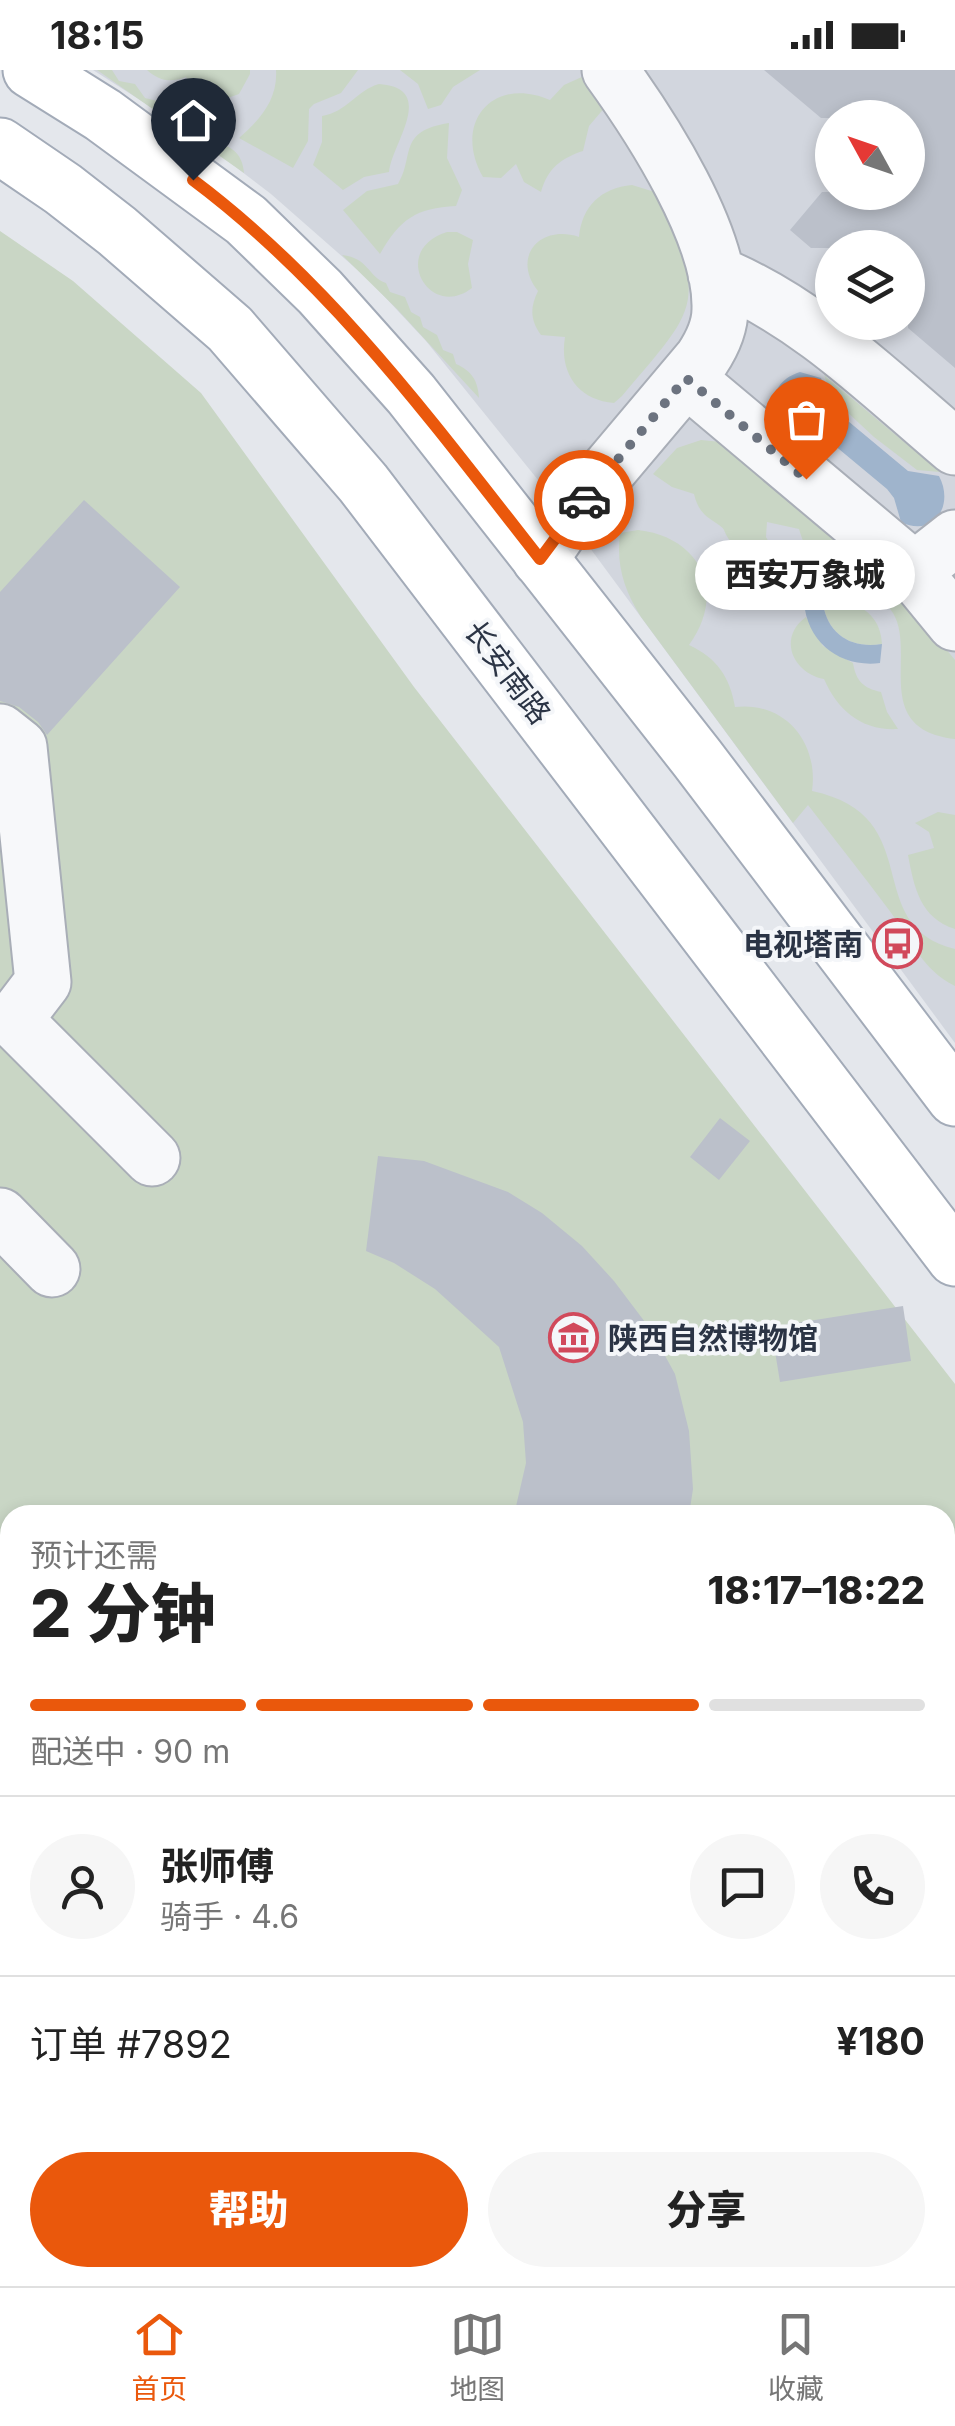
<!DOCTYPE html>
<html lang="zh">
<head>
<meta charset="utf-8">
<style>
  :root { --surface:#fff; --page:#f6f6f6; --text:#222; --muted:#767676; --line:#e0e0e0; --accent:#ea580c }
  body { margin:0; font-family:Inter,"Noto Sans SC",sans-serif; background:var(--page); color:var(--text); height:100vh; display:flex; flex-direction:column; font-size:38px; white-space:nowrap }
  * { box-sizing:border-box; margin:0 }
  p { font-size:32px; color:var(--muted) }
  .icon { flex:none; width:55px; height:55px; fill:none; stroke:currentColor; stroke-width:2; stroke-linecap:round; stroke-linejoin:round }
  .map { position:relative; flex:1; overflow:hidden }
  .details { position:absolute; left:0px; top:1435px; width:955px; height:782px; display:flex; flex-direction:column; background:var(--surface); border-radius:30px 30px 0 0; box-shadow:0 5px 15px #0003 }
  .details>* { flex:none }
  .needle { width:65px; rotate:310deg }
  .tools { position:absolute; left:815px; top:30px; display:grid; gap:20px }
  .tools a { display:grid; place-items:center; width:110px; height:110px; border-radius:50%; background:var(--surface); box-shadow:0 5px 15px #0003; font-size:50px }
  .pin { position:absolute; display:grid; place-items:center; width:85px; height:85px; color:#fff; margin:-102px -42px; border-radius:50% 50% 50% 0; rotate:-45deg; box-shadow:0 0 10px #0007 }
  .pin .icon { rotate:45deg }
  .courier { position:absolute; display:grid; place-items:center; width:100px; height:100px; margin:-50px; border:8px solid #ea580c; border-radius:50%; background:#fff; color:#222; box-shadow:0 2px 12px #0007 }
  .bubble { position:absolute; height:70px; border-radius:35px; background:var(--surface); box-shadow:0 5px 15px #0003; font-size:32px; font-weight:800; line-height:70px; text-align:center }
  .headline em { font-style:normal; font-weight:800 }
  .headline div { display:flex; flex-direction:column-reverse }
  .headline { display:flex; align-items:center; justify-content:space-between; height:170px; padding:0 30px }
  h1 { font-size:65px; font-weight:800; line-height:75px }
  .bar { display:grid; grid-template-columns:repeat(4,1fr); gap:15px 10px; align-content:center; height:120px; padding:0 30px }
  .bar i { height:12px; border-radius:8px; background:var(--line) }
  .bar .selected { background:var(--accent) }
  .bar p { grid-column:span 4 }
  .line { display:flex; align-items:center; gap:25px; padding:0 30px; border-top:2px solid var(--line) }
  .line div { flex:1 }
  .round { display:grid; place-items:center; flex:none; width:105px; height:105px; border-radius:52px; background:var(--page) }
  .cta { display:flex; gap:20px; margin-top:auto; padding:20px 30px }
  .cta a { flex:1; height:115px; border-radius:60px; background:var(--accent); color:#fff; font-size:40px; font-weight:800; line-height:115px; text-align:center }
  .cta a+a { background:var(--page); color:var(--text) }
  .status { display:flex; justify-content:space-between; align-items:center; height:70px; padding:0 50px; background:var(--surface); direction:ltr }
  .status svg { height:28px; fill:currentColor }
  .tabs { display:flex; justify-content:space-around; align-items:center; height:140px; border-top:2px solid var(--line); background:var(--surface); font-size:28px; color:var(--muted) }
  .tabs a { display:grid; justify-items:center; gap:5px }
  .tabs .selected { color:var(--accent) }
  .map>svg:first-child { display:block }
  .built { fill:#d2d6de; fill-rule:evenodd }
  .green { fill:#c9d6c5 }
  .water { fill:#9fb4cc }
  .building { fill:#bbc0ca }
  .lines { fill:none; stroke-linecap:round; stroke-linejoin:round }
  .minor-casing { stroke:#a9aeb7; stroke-width:59 }
  .major-casing { stroke:#a3abb8; stroke-width:59 }
  .minor { stroke:#f7f8fa; stroke-width:55 }
  .major { stroke:#fff; stroke-width:55 }
  .done { stroke:#6c737f; stroke-width:10; stroke-dasharray:0 18 }
  .route { stroke:#ea580c; stroke-width:12 }
  .labels { text-anchor:middle; dominant-baseline:central; stroke-width:8; stroke-linejoin:round; paint-order:stroke }
  .street-label { font-size:30px; fill:#2b3445; stroke:#f4f6f9 }
  .poi-label { font-size:30px; font-weight:bold; fill:#2b3445; stroke:#f4f6f9; text-anchor:end }
</style>
</head>
<body>
<div class="status"><b>18:15</b><svg viewBox="0 0 49 12"><path d="M0 12V9h3v3zM5 12V6h3v6zM10 12V3h3v9zM15 12V0h3v12zM26 1h20v11H26zM47 4h2v5h-2z"/></svg></div>
<div class="map">
<svg width="955" height="2216" viewBox="0 0 955 2216">
  <rect width="100%" height="100%" fill="#e4e7ec"/>
  <path class="built" d="M93 0H955V973L559 436 426 271 369 210 271 124 187 60ZM832 48H908V122H832ZM832 178H908V252H832Z"/>
  <path class="green" d="M97 0H112L119 11 135 14 145 28 165 33 178 50 191 53 199 63 210 64 216 74C233 75 243 86 244 103Z
    M147 0H250V4L239 24 216 32 195 22 186 7C171 13 159 11 147 0Z
    M276 0H358L341 23 314 34 309 39 308 71 293 98 239 68C260 50 278 29 276 0Z
    M400 0H480L453 17 441 35 428 39 418 14Z
    M584 6 606 36 589 56 583 81C561 88 547 99 541 122L524 112 516 94 501 108 483 107C452 53 493 5 550 30L564 15Z
    M379 14C438 18 392 73 389 102L364 107 343 120 313 95 322 72V46C347 42 357 20 379 14Z
    M449 53 447 88 462 120 456 136C416 138 400 149 380 184L343 140 367 121 398 114C415 86 397 61 449 53Z
    M632 115 658 123C707 236 699 235 622 326L614 333C578 330 559 303 565 267L541 265C530 250 530 237 538 221 511 187 540 154 579 167 582 136 601 118 632 115Z
    M0 161 73 211 201 323 414 617 955 1314V2216H870L855 2208H945V1445H10V1759L0 1753Z
    M447 162H457L473 170 468 194 472 218C429 251 389 180 447 162Z
    M342 185C369 188 368 207 386 213L390 222 405 227 411 242 420 247 423 257 437 265 443 280 453 284 456 294C472 301 478 311 479 328L397 239Z
    M824 305 940 402 917 400 874 367 833 329Z
    M701 370 721 372 891 512 955 590V669C870 659 917 583 893 543 866 497 820 532 799 459L767 452 766 467 773 480C755 485 739 486 728 468 723 460 726 460 719 455 705 446 698 441 694 424L672 417 653 404 677 378Z
    M638 460C701 467 727 523 689 575 717 588 730 607 735 637 785 631 819 673 812 721 930 746 858 855 955 879V916C922 900 910 868 889 840 863 805 835 770 808 735L793 753 641 547C624 520 616 495 620 463Z
    M844 532C867 536 881 551 882 574 852 579 828 565 823 534Z
    M806 547 823 576 853 593C856 611 863 618 881 622L887 642 898 659C862 661 838 641 824 609 793 603 777 568 806 547Z
    M938 742 955 745V859C920 848 914 817 908 785L934 778 929 762 915 753Z
    M10 2124V2208H447L464 2216H0V2135Z"/>
  <path class="water" d="M800 302 821 308 829 331 848 351 908 401 939 406C955 436 933 468 901 452L894 428 887 419 816 360 804 355 785 354C766 334 774 310 800 302Z
    M804 532 823 534C828 565 852 579 882 574L880 593C841 598 807 573 804 532Z"/>
  <path class="building" d="M764 0H955V298L908 258V178H811L790 160 822 122H908V48H821Z
    M84 430 180 517 47 665 38 652 19 637 0 631V522Z
    M720 1048 750 1071 719 1110 690 1087Z
    M378 1086 424 1091 508 1122 542 1143 582 1176 614 1211 651 1260 675 1304 689 1361 693 1419 689 1445H514L526 1393 523 1352 499 1277 435 1219 394 1193 366 1181Z
    M903 1236 911 1291 780 1312 771 1257Z"/>
  <g class="lines">
    <defs>
      <path id="minor" d="M716 204C809 242 879 313 955 377
        M686 308 905 492 955 553
        M540 489 568 448 702 289C712 274 720 258 720 239 722 166 652 58 610 0
        M913 501 955 468
        M0 662 19 677 43 912 14 950 152 1088
        M0 1146 52 1199
        M0 2081 10 2068"/>
      <path id="major" d="M31 0 103 45 246 150 320 222 411 324 697 688 955 1028
        M0 76 63 119 117 161 230 259 363 413 955 1188
        M0 1820 10 1825
        M0 1902 10 1907
        M569 2208 585 2216
        M727 2208 743 2216"/>
    </defs>
    <use href="#minor" class="minor-casing"/>
    <use href="#major" class="major-casing"/>
    <use href="#minor" class="minor"/>
    <use href="#major" class="major"/>
  </g>
  <g class="lines">
    <path class="done" d="M584 430 686 308 806 409"/>
    <path class="route" d="M193 110C332 214 434 354 540 489L584 430"/>
  </g>
  <defs>
    <symbol id="bus-ring" viewBox="-11 -11 22 22"><circle r="9.5" fill="#f4f6f9" stroke="#d1495b" stroke-width="1.5"/><path d="M-5-6H5V4H4V6H2V4H-2V6H-4V4H-5ZM-3.5-4V0h7V-4ZM-3.5 1.2v1.5H-2V1.2ZM2 1.2v1.5H3.5V1.2Z" fill="#d1495b"/></symbol>
    <symbol id="museum-ring" viewBox="-11 -11 22 22"><circle r="9.5" fill="#f4f6f9" stroke="#d1495b" stroke-width="1.5"/><path d="M0-6L6-3V-2H-6V-3ZM-5-1h2V3h-2ZM-1-1h2V3h-2ZM3-1h2V3H3ZM-6 4H6V6H-6Z" fill="#d1495b"/></symbol>
  </defs>
  <g fill-rule="evenodd">
    <use href="#bus-ring" x="870" y="846" width="55" height="55"/>
    <use href="#museum-ring" x="546" y="1240" width="55" height="55"/>
  </g>
  <g class="labels">
    <g class="street-label">
      <text transform="translate(508 602) rotate(53)">长安南路</text>
    </g>
    <g class="poi-label">
      <text x="863" y="874">电视塔南</text>
      <text x="608" y="1268" text-anchor="start">陕西自然博物馆</text>
    </g>
  </g>
</svg>
<div class="tools">
<a><svg class="needle" viewBox="-14 -14 28 28"><path d="M0-13l5 13h-10z" fill="#e53935"/><path d="M0 13l5-13h-10z" fill="#767676"/></svg></a>
<a><svg class="icon" aria-label="layers" viewBox="0 0 24 24"><path d="M12 4l9 5-9 5-9-5zM3 14l9 5 9-5"/></svg></a>
</div>
<div class="pin" style="left:806px;top:409px;background:#ea580c"><svg class="icon" aria-label="bag" viewBox="0 0 24 24"><path d="M5 8h14l-1 12H6zM9 8a3 3 0 0 1 6 0"/></svg></div>
<div class="pin" style="left:193px;top:110px;background:#1f2937"><svg class="icon" aria-label="home" viewBox="0 0 24 24"><path d="M3 11l9-7 9 7M6 9v11h12V9"/></svg></div>
<div class="courier" style="left:584px;top:430px"><svg class="icon" aria-label="car" viewBox="0 0 24 24"><path d="M5 17H2v-5l4-1 3-4h7l3 4 3 1v5h-3M9 17h6M6 11h13"/><circle cx="7" cy="17" r="2"/><circle cx="17" cy="17" r="2"/></svg></div>
<div class="bubble" style="left:695px;top:470px;width:220px">西安万象城</div>
<section class="details">
<div class="headline"><div><h1>2 分钟</h1><p>预计还需</p></div><em>18:17–18:22</em></div>
<div class="bar"><i class="selected"></i><i class="selected"></i><i class="selected"></i><i></i><p>配送中 · 90 m</p></div>
<div class="line" style="height:180px"><a class="round"><svg class="icon" aria-label="person" viewBox="0 0 24 24"><circle cx="12" cy="8" r="4"/><path d="M4 21q1-7 8-7t8 7"/></svg></a><div><b>张师傅</b><p>骑手 · 4.6</p></div><a class="round"><svg class="icon" aria-label="chat" viewBox="0 0 24 24"><path d="M4 5h16v11H9l-5 4z"/></svg></a><a class="round"><svg class="icon" aria-label="phone" viewBox="0 0 24 24"><path d="M5 4h4l2 5-3 2q2 4 5 5l2-3 5 2v4C11 20 4 13 5 4z"/></svg></a></div>
<div class="line" style="height:130px"><div>订单 #7892</div><b>¥180</b></div>
<div class="cta"><a>帮助</a><a>分享</a></div>
</section>
</div>
<nav class="tabs">
<a class="selected"><svg class="icon" aria-label="home" viewBox="0 0 24 24"><path d="M3 11l9-7 9 7M6 9v11h12V9"/></svg>首页</a>
<a><svg class="icon" aria-label="map" viewBox="0 0 24 24"><path d="M3 6l6-2 6 2 6-2v14l-6 2-6-2-6 2zM9 4v14M15 6v14"/></svg>地图</a>
<a><svg class="icon" aria-label="saved" viewBox="0 0 24 24"><path d="M7 4h10v16l-5-4-5 4z"/></svg>收藏</a>
</nav>
</body>
</html>
